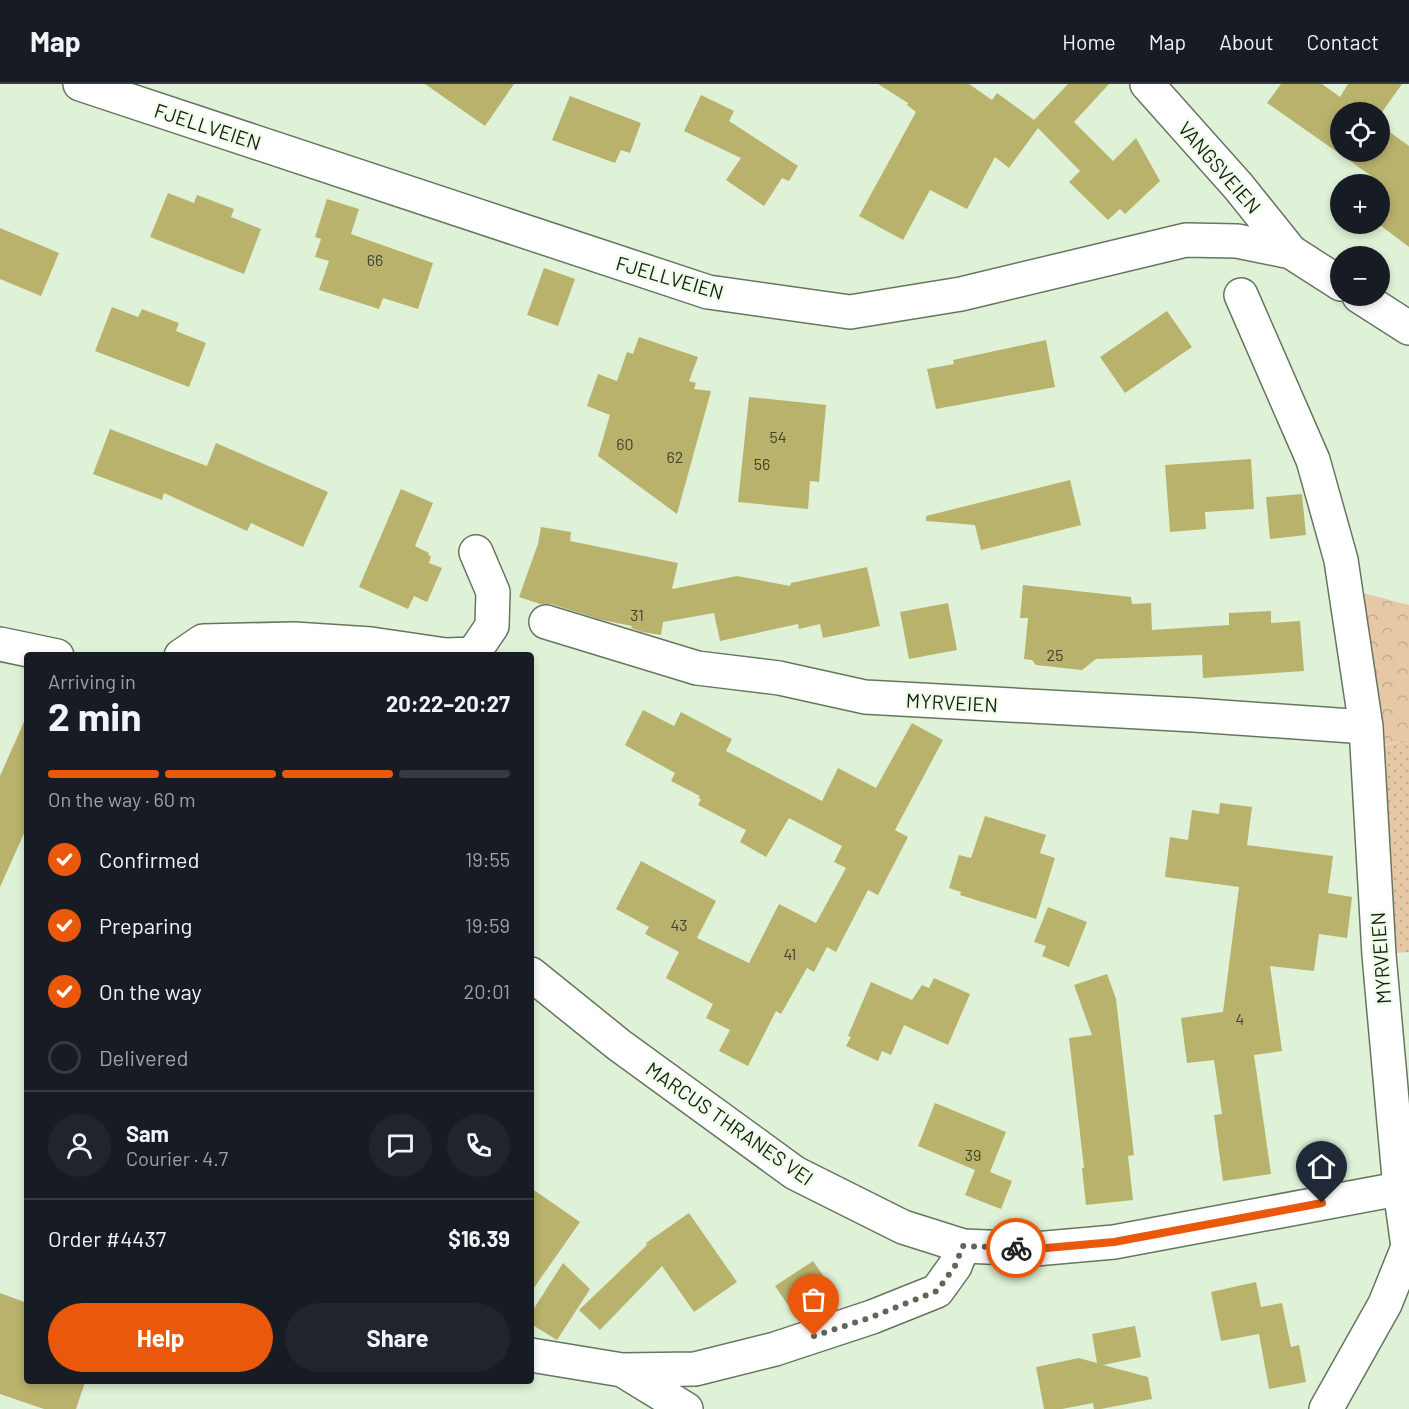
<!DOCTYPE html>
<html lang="en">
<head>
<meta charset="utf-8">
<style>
  :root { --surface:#171b24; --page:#20242c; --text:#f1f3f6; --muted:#9ea1a6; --line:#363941; --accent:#ea580c }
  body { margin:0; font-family:Barlow,sans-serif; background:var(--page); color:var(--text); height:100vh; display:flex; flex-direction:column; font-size:22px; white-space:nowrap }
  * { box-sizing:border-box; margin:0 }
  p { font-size:20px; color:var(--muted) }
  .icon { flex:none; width:33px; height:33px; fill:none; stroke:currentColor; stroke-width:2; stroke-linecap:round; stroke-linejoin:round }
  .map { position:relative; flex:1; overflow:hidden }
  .panel { position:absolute; left:24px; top:568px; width:510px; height:732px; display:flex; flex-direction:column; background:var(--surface); border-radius:6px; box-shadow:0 3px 9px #0003 }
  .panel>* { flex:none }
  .buttons { position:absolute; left:1330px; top:18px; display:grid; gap:12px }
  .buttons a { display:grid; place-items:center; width:60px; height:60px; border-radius:50%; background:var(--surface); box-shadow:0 3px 9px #0003; font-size:30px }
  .pin { position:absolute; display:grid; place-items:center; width:51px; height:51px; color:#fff; margin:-62px -26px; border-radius:50% 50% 50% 0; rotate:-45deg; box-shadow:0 0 6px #0007 }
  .pin .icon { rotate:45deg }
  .courier { position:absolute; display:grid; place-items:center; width:60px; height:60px; margin:-30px; border:4px solid #ea580c; border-radius:50%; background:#fff; color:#222; box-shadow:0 2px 8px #0007 }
  .summary em { font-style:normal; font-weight:700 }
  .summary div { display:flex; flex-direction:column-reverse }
  .summary { display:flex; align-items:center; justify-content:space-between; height:102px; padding:0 24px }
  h1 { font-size:39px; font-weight:700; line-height:45px }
  .bar { display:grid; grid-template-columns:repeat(4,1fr); gap:9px 6px; align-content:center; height:72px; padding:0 24px }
  .bar i { height:8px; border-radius:4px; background:var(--line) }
  .bar .current { background:var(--accent) }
  .bar p { grid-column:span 4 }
  .line { display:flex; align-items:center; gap:15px; padding:0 24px; border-top:2px solid var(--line) }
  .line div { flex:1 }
  .round { display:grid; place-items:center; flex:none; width:63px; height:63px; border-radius:32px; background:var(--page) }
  ol { padding:0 24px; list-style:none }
  li { display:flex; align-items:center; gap:18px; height:66px }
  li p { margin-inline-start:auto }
  li .icon { padding:6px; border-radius:50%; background:var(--accent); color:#fff; stroke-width:4 }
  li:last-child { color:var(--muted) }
  li i { width:33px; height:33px; border:3px solid var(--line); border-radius:50% }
  .button { display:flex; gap:12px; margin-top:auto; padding:12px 24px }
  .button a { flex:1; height:69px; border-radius:36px; background:var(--accent); color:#fff; font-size:24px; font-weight:700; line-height:69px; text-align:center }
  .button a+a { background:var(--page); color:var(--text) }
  header { display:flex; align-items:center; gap:36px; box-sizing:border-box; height:84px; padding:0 30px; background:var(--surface); border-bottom:2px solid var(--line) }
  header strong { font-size:28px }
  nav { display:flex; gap:33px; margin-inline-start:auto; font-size:21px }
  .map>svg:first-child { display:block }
  .forest { fill:url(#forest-crowns) }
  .park { fill:url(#park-dots) }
  .building { fill:#b9b26c }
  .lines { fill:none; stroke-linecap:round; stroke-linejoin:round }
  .minor-casing { stroke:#66765e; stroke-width:36 }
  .major-casing { stroke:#66765e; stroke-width:36 }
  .minor { stroke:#fff; stroke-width:33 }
  .major { stroke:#fff; stroke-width:33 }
  .done { stroke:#5d6858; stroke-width:6; stroke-dasharray:0 10.8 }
  .route { stroke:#ea580c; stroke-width:8 }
  .labels { text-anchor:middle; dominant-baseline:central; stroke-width:5; stroke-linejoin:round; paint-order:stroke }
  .number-label { font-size:16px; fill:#40432a }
  .street-label { font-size:20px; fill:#171e14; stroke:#effee8 }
</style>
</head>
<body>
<header>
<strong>Map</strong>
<nav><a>Home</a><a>Map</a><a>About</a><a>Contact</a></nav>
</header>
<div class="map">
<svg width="1409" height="1325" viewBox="0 0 1409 1325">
  <defs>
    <pattern id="forest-crowns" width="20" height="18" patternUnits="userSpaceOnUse" patternTransform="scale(1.5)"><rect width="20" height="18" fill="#e7c8a6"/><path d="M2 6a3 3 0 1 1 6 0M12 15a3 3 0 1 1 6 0" fill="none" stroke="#c5ab8e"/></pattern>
    <pattern id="park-dots" width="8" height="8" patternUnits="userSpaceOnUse" patternTransform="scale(1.5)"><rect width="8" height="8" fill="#e7c8a6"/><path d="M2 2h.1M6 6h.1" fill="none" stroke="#c5ab8e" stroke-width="1.8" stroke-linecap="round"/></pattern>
  </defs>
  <rect width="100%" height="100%" fill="#dff2d7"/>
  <path class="forest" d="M1363 509 1409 521V655L1374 663Z"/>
  <path class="park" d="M1409 655V868L1385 870 1374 664Z"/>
  <path class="building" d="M425 0H514L485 42Z
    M878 0H969L992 16 997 9 1034 36 1068 0H1109L1074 38 1113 77 1136 54 1160 97 1125 130 1120 125 1108 136 1069 98 1080 87 1038 44 1009 84 995 73 967 125 930 106 903 156 859 132 916 28 907 21 908 19Z
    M1281 0H1322L1340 13 1348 0H1402L1380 31V28H1341V68H1380V41L1409 62V163L1380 141V98L1267 19Z
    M701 11 734 27 729 37 798 82 789 97 782 94 764 122 726 96 741 74 684 47Z
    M570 12 641 39 630 69 621 66 615 79 552 56Z
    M168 109 194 119 197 111 234 125 231 133 261 145 244 190 150 153Z
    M327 115 359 125 351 150 433 179 418 225 383 214 379 225 319 206 329 177 315 173 321 155 315 153Z
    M0 144 59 169 41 212 0 195Z
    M544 184 575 195 558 242 527 231Z
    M112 223 138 233 142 225 179 239 176 247 206 259 189 303 95 267Z
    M1167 227 1192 263 1125 309 1100 273Z
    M639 253 698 273 689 297 696 299 694 305 711 307 677 430 598 372 610 331 587 322 598 290 617 297 627 268 633 270Z
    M1046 256 1055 303 936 325 927 285 954 280 953 276Z
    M749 313 826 321 819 398 810 397 808 425 738 418Z
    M110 345 207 382 216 359 328 408 303 463 251 439 247 447 164 409 162 416 93 390Z
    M1251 375 1254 425 1205 428 1206 445 1170 448 1165 381Z
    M1070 396 1081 441 981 466 975 441 926 437V432Z
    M401 405 433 419 415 462 429 469 428 471 431 472 429 479 442 484 427 518 414 512 408 525 359 503Z
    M1302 410 1306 451 1270 455 1266 413Z
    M541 443 571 448 570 457 678 479 672 505 737 492 790 502 791 499 867 483 880 542 823 554 820 540 799 545 798 540 720 557 714 529 663 538 661 551 642 548 631 544 632 542 602 536 551 520H540L519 513 538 460Z
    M1023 501 1131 513 1132 520 1151 519 1152 546 1229 541V529L1271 527V539L1300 537 1304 587 1203 594 1202 571 1096 575 1082 586 1036 581 1032 576 1024 575 1028 534H1020Z
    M948 519 957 566 909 575 900 528Z
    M643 626 674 642 681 628 732 655 726 667 822 717 838 684 876 704 912 639 943 656 895 746 908 753 878 811 868 806 836 868 827 863 814 888 807 884 781 930 776 927 748 982 719 967 730 946 706 934 713 920 666 894 679 868 645 850 649 843 616 825 641 777 716 817 697 854 749 879 779 820 816 839 846 784 834 778 842 762 789 734 766 773 740 758 746 746 698 721 701 715 698 714 700 712 671 697 675 689 625 661Z
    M27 631V743L0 803V692Z
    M1220 719 1252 723 1247 761 1333 772 1328 809 1352 813 1347 854 1319 850 1314 887 1270 882 1282 967 1254 971 1271 1090 1223 1097 1214 1031 1222 1030 1214 976 1187 979 1181 934 1223 928 1239 803 1165 793 1170 753 1188 756 1192 726 1219 730Z
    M985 732 1046 751 1040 769 1055 774 1036 835 960 811 961 808 949 804 959 771 971 774Z
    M1048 823 1087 838 1069 883 1042 872 1046 862 1034 858Z
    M1107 890 1116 915 1134 1071 1128 1072 1133 1116 1086 1121 1082 1084H1084L1069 954 1092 951 1074 901Z
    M934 894 970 910 948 961 904 941 891 971 882 967 878 977 846 962 851 953 848 952 871 898 912 916 922 901 929 904Z
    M935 1019 1006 1048 990 1088 1012 1097 1001 1125 965 1111 975 1086 918 1062Z
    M531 1104 580 1138 531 1208Z
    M689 1129 737 1198 694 1228 662 1182 600 1246 579 1226 647 1161 646 1159Z
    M813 1177 834 1207 796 1233 775 1202Z
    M563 1179 590 1205 557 1256 531 1240V1229Z
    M1256 1198 1261 1223 1282 1219 1291 1263 1299 1261 1306 1298 1269 1305 1259 1250 1221 1257 1211 1208Z
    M0 1209 27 1219V1298H85L76 1325H44L0 1310Z
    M1135 1242 1141 1273 1103 1281 1148 1293 1152 1315 1101 1325H1094L1093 1319 1062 1325H1044L1036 1283 1079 1274 1097 1279 1092 1250Z"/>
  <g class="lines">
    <defs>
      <path id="minor" d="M80 0 708 208 850 228 961 210 1186 156 1237 157 1291 168 1341 200
        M1147 0 1238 102 1291 168
        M1241 211 1313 376 1341 476 1366 643
        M1359 212 1409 244
        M546 538 697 584 779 594 865 613 1194 631 1366 643 1379 871 1400 1105 1408 1163 1385 1220 1326 1325
        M181 572 203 557 294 555 371 560 446 571 473 570 492 542 493 508 476 468
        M531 1271 622 1286 695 1285 775 1265 872 1233 937 1207 955 1182 963 1162
        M622 1286 686 1325"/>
      <path id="major" d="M0 560 57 572
        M531 890 619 961 795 1089 903 1143 963 1162 1035 1165 1114 1158 1409 1103"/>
    </defs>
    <use href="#minor" class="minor-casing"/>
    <use href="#major" class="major-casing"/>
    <use href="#minor" class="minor"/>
    <use href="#major" class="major"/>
  </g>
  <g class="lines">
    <path class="done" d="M814 1252 872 1233 937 1207 955 1182 963 1162 1016 1164"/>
    <path class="route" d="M1016 1164 1035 1165 1114 1158 1322 1119"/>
  </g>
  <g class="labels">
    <g class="number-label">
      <text x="375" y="175">66</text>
      <text x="778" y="352">54</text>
      <text x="625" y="359">60</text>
      <text x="675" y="372">62</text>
      <text x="762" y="379">56</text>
      <text x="637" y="530">31</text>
      <text x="1055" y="570">25</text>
      <text x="679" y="840">43</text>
      <text x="790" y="869">41</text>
      <text x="1240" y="934">4</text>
      <text x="973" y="1070">39</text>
    </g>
    <g class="street-label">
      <text transform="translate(208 42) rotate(18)">FJELLVEIEN</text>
      <text transform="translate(1220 83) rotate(49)">VANGSVEIEN</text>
      <text transform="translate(670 193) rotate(16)">FJELLVEIEN</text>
      <text transform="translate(952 618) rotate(3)">MYRVEIEN</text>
      <text transform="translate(1380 874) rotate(-94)">MYRVEIEN</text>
      <text transform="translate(730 1039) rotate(35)">MARCUS THRANES VEI</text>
    </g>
  </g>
</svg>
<div class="buttons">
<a><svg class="icon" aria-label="locate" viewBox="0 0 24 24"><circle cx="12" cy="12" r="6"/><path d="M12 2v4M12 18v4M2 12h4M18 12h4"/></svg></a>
<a>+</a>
<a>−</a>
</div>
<div class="pin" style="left:814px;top:1252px;background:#ea580c"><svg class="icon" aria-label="bag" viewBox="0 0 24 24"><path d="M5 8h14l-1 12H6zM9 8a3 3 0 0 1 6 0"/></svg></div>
<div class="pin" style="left:1322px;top:1119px;background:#1f2937"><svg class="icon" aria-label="home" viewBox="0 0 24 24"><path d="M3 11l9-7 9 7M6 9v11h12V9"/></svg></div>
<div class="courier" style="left:1016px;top:1164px"><svg class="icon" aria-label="bike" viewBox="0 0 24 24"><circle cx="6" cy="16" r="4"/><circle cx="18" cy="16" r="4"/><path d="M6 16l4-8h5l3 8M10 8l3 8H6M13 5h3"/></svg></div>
<section class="panel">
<div class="summary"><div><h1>2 min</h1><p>Arriving in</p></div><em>20:22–20:27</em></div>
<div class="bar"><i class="current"></i><i class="current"></i><i class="current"></i><i></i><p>On the way · 60 m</p></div>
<ol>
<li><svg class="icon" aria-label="check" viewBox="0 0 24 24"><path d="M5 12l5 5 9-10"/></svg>Confirmed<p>19:55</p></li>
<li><svg class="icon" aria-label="check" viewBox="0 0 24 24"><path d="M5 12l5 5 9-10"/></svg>Preparing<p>19:59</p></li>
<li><svg class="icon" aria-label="check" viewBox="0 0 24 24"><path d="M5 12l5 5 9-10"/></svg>On the way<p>20:01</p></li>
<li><i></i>Delivered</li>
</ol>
<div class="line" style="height:108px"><a class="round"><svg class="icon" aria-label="person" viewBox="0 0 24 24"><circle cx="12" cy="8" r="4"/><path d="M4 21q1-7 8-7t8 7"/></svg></a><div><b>Sam</b><p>Courier · 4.7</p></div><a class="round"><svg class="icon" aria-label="chat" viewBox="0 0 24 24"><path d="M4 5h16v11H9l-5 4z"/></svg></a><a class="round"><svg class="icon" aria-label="phone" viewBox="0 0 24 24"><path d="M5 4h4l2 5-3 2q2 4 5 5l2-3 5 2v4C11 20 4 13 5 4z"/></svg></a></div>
<div class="line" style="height:78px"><div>Order #4437</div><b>$16.39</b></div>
<div class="button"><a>Help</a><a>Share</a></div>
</section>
</div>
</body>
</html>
